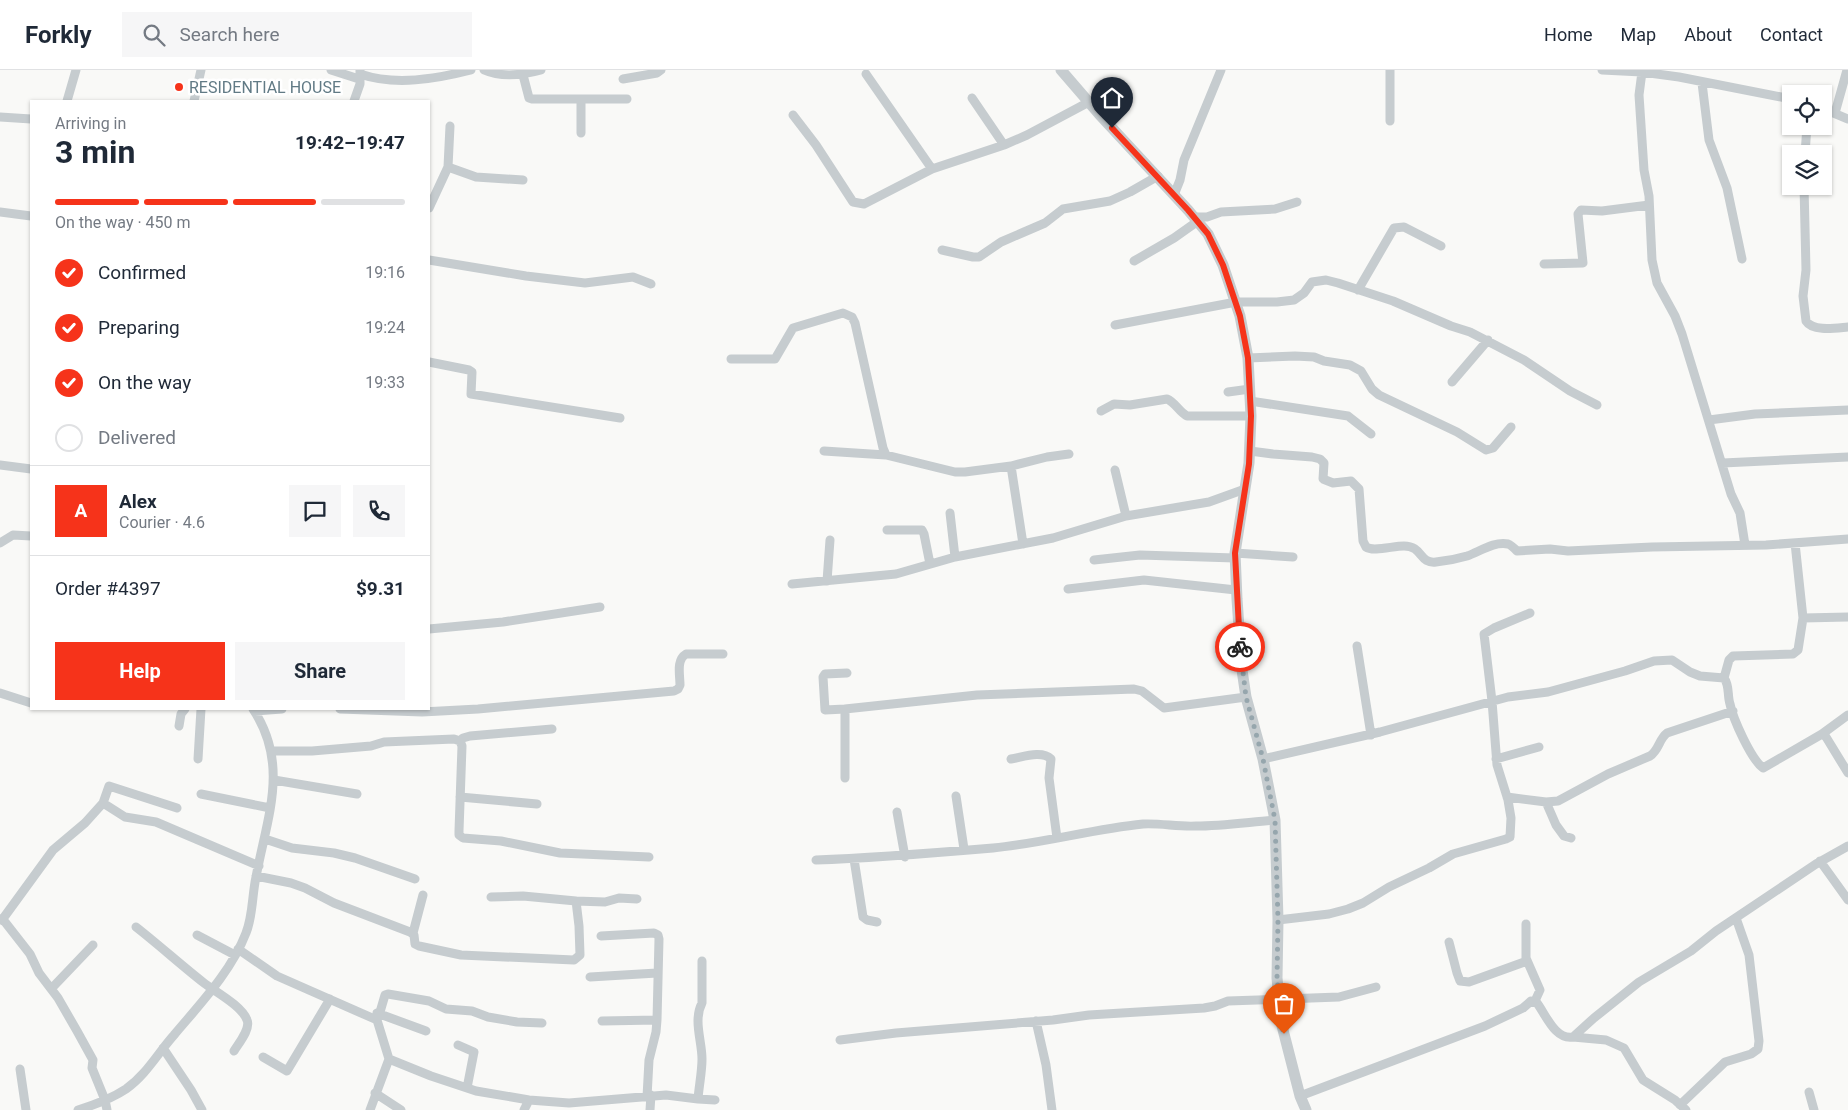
<!DOCTYPE html>
<html lang="en">
<head>
<meta charset="utf-8">
<style>
  :root { --surface:#fff; --page:#f6f6f7; --text:#1f2937; --muted:#747a83; --line:#e0e1e3; --accent:#f6331a }
  body { margin:0; font-family:Roboto,sans-serif; background:var(--page); color:var(--text); height:100vh; display:flex; flex-direction:column; font-size:19px; white-space:nowrap }
  * { box-sizing:border-box; margin:0 }
  p { font-size:16px; color:var(--muted) }
  .icon { flex:none; width:28px; height:28px; fill:none; stroke:currentColor; stroke-width:2; stroke-linecap:round; stroke-linejoin:round }
  .map { position:relative; flex:1; overflow:hidden }
  .panel { position:absolute; left:30px; top:30px; width:400px; height:610px; display:flex; flex-direction:column; background:var(--surface); border-radius:0px; box-shadow:0 1px 4px #0004 }
  .panel>* { flex:none }
  .tools { position:absolute; left:1782px; top:15px; display:grid; gap:10px }
  .tools a { display:grid; place-items:center; width:50px; height:50px; border-radius:0px; background:var(--surface); box-shadow:0 1px 4px #0004; font-size:25px }
  .pin { position:absolute; display:grid; place-items:center; width:42px; height:42px; color:#fff; margin:-51px -21px; border-radius:50% 50% 50% 0; rotate:-45deg; box-shadow:0 0 5px #0007 }
  .pin .icon { rotate:45deg }
  .courier { position:absolute; display:grid; place-items:center; width:50px; height:50px; margin:-25px; border:4px solid #f6331a; border-radius:50%; background:#fff; color:#222; box-shadow:0 1px 6px #0007 }
  .head em { font-style:normal; font-weight:700 }
  .head div { display:flex; flex-direction:column-reverse }
  .head { display:flex; align-items:center; justify-content:space-between; height:85px; padding:0 25px }
  h1 { font-size:32px; font-weight:700; line-height:38px }
  .bar { display:grid; grid-template-columns:repeat(4,1fr); gap:8px 5px; align-content:center; height:60px; padding:0 25px }
  .bar i { height:6px; border-radius:4px; background:var(--line) }
  .bar .selected { background:var(--accent) }
  .bar p { grid-column:span 4 }
  .line { display:flex; align-items:center; gap:12px; padding:0 25px; border-top:1px solid var(--line) }
  .line div { flex:1 }
  .round { display:grid; place-items:center; flex:none; width:52px; height:52px; border-radius:0px; background:var(--page) }
  ol { padding:0 25px; list-style:none }
  li { display:flex; align-items:center; gap:15px; height:55px }
  li p { margin-inline-start:auto }
  li .icon { padding:5px; border-radius:50%; background:var(--accent); color:#fff; stroke-width:4 }
  li:last-child { color:var(--muted) }
  li i { width:28px; height:28px; border:2px solid var(--line); border-radius:50% }
  .cta { display:flex; gap:10px; margin-top:auto; padding:10px 25px }
  .cta a { flex:1; height:58px; border-radius:0px; background:var(--accent); color:#fff; font-size:20px; font-weight:700; line-height:58px; text-align:center }
  .cta a+a { background:var(--page); color:var(--text) }
  header { display:flex; align-items:center; gap:30px; box-sizing:border-box; height:70px; padding:0 25px; background:var(--surface); border-bottom:1px solid var(--line) }
  header strong { font-size:24px }
  nav { display:flex; gap:28px; margin-inline-start:auto; font-size:18px }
  .search { width:350px; height:45px; background:var(--page); display:flex; align-items:center; gap:12px; box-sizing:border-box; padding:0 18px; border-radius:0px; color:var(--muted); font-size:19px }
  .map>svg:first-child { display:block }
  .lines { fill:none; stroke-linecap:round; stroke-linejoin:round }
  .minor { stroke:#c6cccf; stroke-width:9 }
  .tertiary { stroke:#c6cccf; stroke-width:11 }
  .done { stroke:#96a6ad; stroke-width:5; stroke-dasharray:0 9 }
  .route { stroke:#f6331a; stroke-width:6 }
  .poi-dot { fill:#f6331a; stroke:#fff; stroke-width:2 }
  .labels { text-anchor:middle; dominant-baseline:central; stroke-width:5; stroke-linejoin:round; paint-order:stroke }
  .poi-label { font-size:16px; fill:#617a85; stroke:#fff; text-anchor:start }
</style>
</head>
<body>
<header>
<strong>Forkly</strong>
<div class="search"><svg class="icon" aria-label="search" viewBox="0 0 24 24"><circle cx="10" cy="10" r="6"/><path d="M15 15l6 6"/></svg>Search here</div>
<nav><a>Home</a><a>Map</a><a>About</a><a>Contact</a></nav>
</header>
<div class="map">
<svg width="1848" height="1040" viewBox="0 0 1848 1040">
  <rect width="100%" height="100%" fill="#f9f9f7"/>
  <g class="lines">
    <path class="minor" d="M331 0 359 9
      M484 0C502 8 523 5 541 0
      M1390 0V51
      M1602 0 1642 2 1679 7 1791 29
      M1642 2 1639 25 1644 100 1649 126 1652 190 1657 213 1675 246 1682 264 1731 424 1740 443 1745 475
      M360 4C395 16 436 9 471 0
      M866 4 932 99
      M523 5 529 28 532 29H627
      M623 9 657 3 661 0
      M1702 13 1709 70 1727 118 1742 189
      M972 28 1004 75
      M581 29V63
      M67 31 76 0
      M194 31 201 0
      M354 31 360 14V0
      M1824 39 1848 49
      M1835 43 1847 0
      M793 45 816 75 853 132 864 134 932 99 1004 75 1027 65 1089 32
      M0 47 31 49
      M1805 84 1807 56
      M448 97 476 107 523 110
      M1804 116 1806 200 1803 226 1806 251C1813 262 1836 258 1848 257
      M1174 125 1180 110 1184 90 1221 0
      M429 138 448 97 450 56
      M0 142 31 146
      M1194 147H1207L1221 142 1275 139 1297 132
      M942 180 973 187H979L1001 172 1045 153 1063 139 1110 131 1130 122 1158 106
      M429 190 526 206 585 213 633 207 651 214
      M1134 191 1174 168 1198 151
      M1544 194 1583 193 1578 144 1581 140 1602 141 1649 135
      M1358 220 1394 158 1404 157 1441 176
      M1115 255 1236 232H1277L1294 230 1304 223 1312 212 1326 210 1338 213 1393 231 1451 256 1470 262 1524 290 1570 321 1597 335
      M1248 288 1295 286 1314 287 1324 291 1350 295 1361 301 1372 319 1379 325 1457 362 1486 380 1493 378 1511 357
      M731 289H775L793 258 843 243 852 247 855 253 883 378 886 385 955 402H965L1011 396 1023 474
      M429 292 469 300 472 302 471 324 620 348
      M1452 312 1488 270
      M1228 322 1250 319
      M1250 331 1348 346 1371 364
      M1101 341 1114 334 1130 335 1167 329C1175 332 1179 342 1187 346H1251
      M1709 350 1755 344 1848 340
      M824 381 886 385
      M1250 381 1273 384 1312 387 1320 389 1324 393 1323 409 1333 413 1351 411 1359 419 1363 471 1366 477C1373 482 1393 476 1404 476 1423 476 1419 494 1436 492 1446 491 1457 489 1467 486 1479 482 1494 471 1508 474 1511 475 1515 479 1517 481L1550 479 1568 481 1652 477 1766 475 1848 469
      M1723 393 1848 387
      M0 395 31 399
      M1011 396 1047 387 1069 384
      M1115 400 1126 446
      M950 443 955 487
      M887 460H922L924 464 930 494
      M0 473 13 465 31 466
      M1235 483 1293 487
      M1094 490 1140 485 1235 488
      M827 511 830 470
      M792 514 896 504 955 487 1053 468 1126 446 1209 432 1245 419
      M1068 519 1144 510 1236 520
      M1803 548 1848 547
      M429 559 503 552 600 537
      M1357 576 1371 665
      M1724 608 1729 590 1733 586 1793 584 1798 580 1803 548 1795 473
      M0 623 31 633
      M340 639 422 642 478 639 674 621 678 619 680 615C680 605 676 590 686 584H723
      M845 639 825 640 823 607 825 604 847 603
      M255 641 282 639
      M179 656 181 644 185 639
      M1822 664 1848 645
      M460 671 462 676 459 761V765L463 768 501 771 560 783 649 787
      M460 671 463 668 470 666 552 659
      M271 681H312L371 676 384 672 454 669 460 671
      M198 689 201 639
      M1011 689C1023 687 1042 680 1051 689L1049 708 1057 768
      M1263 689 1380 662 1508 627 1548 622 1625 601 1654 591 1672 590 1690 602 1700 606 1724 608C1730 616 1727 625 1730 634 1733 649 1751 689 1763 698L1822 664 1826 667 1848 703
      M1496 689 1539 677
      M845 708V639L977 625 1134 619 1142 621 1164 638 1246 627
      M274 710 357 724
      M201 724 270 738
      M956 726 964 779
      M460 727 537 734
      M1507 727 1546 732 1558 731 1608 704 1650 686C1659 680 1659 669 1667 663L1733 641
      M1546 732 1556 755 1564 766 1571 768
      M103 733 125 747 156 752 259 796
      M897 742 905 787
      M265 769 292 778 334 783 355 788 415 809
      M854 789 863 847 867 850 877 852
      M816 790C875 788 934 783 993 778 1044 773 1093 759 1143 754 1161 753 1178 757 1196 756 1222 756 1249 752 1275 750
      M1820 791 1848 830
      M256 806 291 813 305 818 334 833 410 862 414 865 415 874 419 876 461 885 574 890 580 885 579 856 576 831 605 832 619 828 637 829
      M491 827 523 826 576 831
      M0 849 5 852 30 884 39 903 58 928 77 961 93 990 92 998 105 1030 107 1040
      M2 850 53 780 85 753 103 733 109 716 177 738
      M1278 850 1329 844 1348 839 1363 833 1389 817 1429 798 1453 784 1506 769 1510 767 1511 748 1508 730 1497 695 1492 631 1484 564 1494 558 1530 543
      M1526 854V888L1540 920 1535 931
      M136 857C159 875 181 895 204 913 216 922 242 936 247 950 251 959 238 974 234 981
      M413 863 423 825
      M197 865 235 885
      M601 866 654 863 658 865 659 869 657 950
      M1449 872 1457 903 1460 911 1469 912 1527 891
      M238 879 277 906 377 950
      M590 907 657 903
      M51 919 93 875
      M377 943 426 961
      M602 951 657 950 656 962 649 990 647 1027
      M1036 951 1046 995 1052 1040
      M542 953 517 952 488 947 472 941 446 939 429 931 388 924 385 925 380 942 377 943V950L389 989 431 1006 476 1021 529 1030 569 1033 666 1025 698 1029 715 1030
      M1573 967 1606 970 1624 978 1643 1010 1675 1030 1686 1040
      M840 970 896 963 1053 950 1089 945 1204 938 1215 936 1228 931 1339 927 1376 917
      M458 975 474 982 467 1018
      M163 978 191 1020 202 1040
      M263 987 287 1001 330 929
      M20 999 26 1040
      M1809 1022 1814 1040
      M375 1023 401 1040
      M1300 1026 1485 956 1523 938 1531 931 1537 933C1546 945 1555 970 1573 967L1594 948 1639 912 1691 881 1716 861 1816 794 1848 776
      M698 1029C699 1016 702 1002 702 989 702 971 693 950 702 933V891
      M1680 1035 1725 992 1751 984 1758 979 1759 971 1749 885 1736 848
      M78 1040C94 1035 111 1029 126 1019 146 1005 158 983 174 965 200 934 231 902 246 863 253 846 252 825 256 807 267 747 290 695 253 639
      M370 1040 389 989
      M524 1040 529 1030
      M650 1040 651 1025"/>
    <path class="tertiary" d="M1061 0 1099 44 1188 140 1208 164 1223 195 1240 246 1248 288 1251 346 1249 393 1235 483 1237 529 1242 600 1246 627 1263 689 1275 750 1278 850 1277 908 1281 952 1300 1026 1306 1040"/>
  </g>
  <g class="lines">
    <path class="done" d="M1240 577 1246 627 1263 689 1275 750 1278 850 1277 908 1281 952 1284 964"/>
    <path class="route" d="M1112 58 1188 140 1208 164 1223 195 1240 246 1248 288 1251 346 1249 394 1235 483 1240 577"/>
  </g>
  <circle class="poi-dot" cx="179" cy="17" r="5"/>
  <g class="labels">
    <g class="poi-label">
      <text x="189" y="17">RESIDENTIAL HOUSE</text>
    </g>
  </g>
</svg>
<div class="tools">
<a><svg class="icon" aria-label="locate" viewBox="0 0 24 24"><circle cx="12" cy="12" r="6"/><path d="M12 2v4M12 18v4M2 12h4M18 12h4"/></svg></a>
<a><svg class="icon" aria-label="layers" viewBox="0 0 24 24"><path d="M12 4l9 5-9 5-9-5zM3 14l9 5 9-5"/></svg></a>
</div>
<div class="pin" style="left:1284px;top:964px;background:#ea580c"><svg class="icon" aria-label="bag" viewBox="0 0 24 24"><path d="M5 8h14l-1 12H6zM9 8a3 3 0 0 1 6 0"/></svg></div>
<div class="pin" style="left:1112px;top:58px;background:#1f2937"><svg class="icon" aria-label="home" viewBox="0 0 24 24"><path d="M3 11l9-7 9 7M6 9v11h12V9"/></svg></div>
<div class="courier" style="left:1240px;top:577px"><svg class="icon" aria-label="bike" viewBox="0 0 24 24"><circle cx="6" cy="16" r="4"/><circle cx="18" cy="16" r="4"/><path d="M6 16l4-8h5l3 8M10 8l3 8H6M13 5h3"/></svg></div>
<section class="panel">
<div class="head"><div><h1>3 min</h1><p>Arriving in</p></div><em>19:42–19:47</em></div>
<div class="bar"><i class="selected"></i><i class="selected"></i><i class="selected"></i><i></i><p>On the way · 450 m</p></div>
<ol>
<li><svg class="icon" aria-label="check" viewBox="0 0 24 24"><path d="M5 12l5 5 9-10"/></svg>Confirmed<p>19:16</p></li>
<li><svg class="icon" aria-label="check" viewBox="0 0 24 24"><path d="M5 12l5 5 9-10"/></svg>Preparing<p>19:24</p></li>
<li><svg class="icon" aria-label="check" viewBox="0 0 24 24"><path d="M5 12l5 5 9-10"/></svg>On the way<p>19:33</p></li>
<li><i></i>Delivered</li>
</ol>
<div class="line" style="height:90px"><b class="round" style="background:var(--accent);color:#fff">A</b><div><b>Alex</b><p>Courier · 4.6</p></div><a class="round"><svg class="icon" aria-label="chat" viewBox="0 0 24 24"><path d="M4 5h16v11H9l-5 4z"/></svg></a><a class="round"><svg class="icon" aria-label="phone" viewBox="0 0 24 24"><path d="M5 4h4l2 5-3 2q2 4 5 5l2-3 5 2v4C11 20 4 13 5 4z"/></svg></a></div>
<div class="line" style="height:65px"><div>Order #4397</div><b>$9.31</b></div>
<div class="cta"><a>Help</a><a>Share</a></div>
</section>
</div>
</body>
</html>
